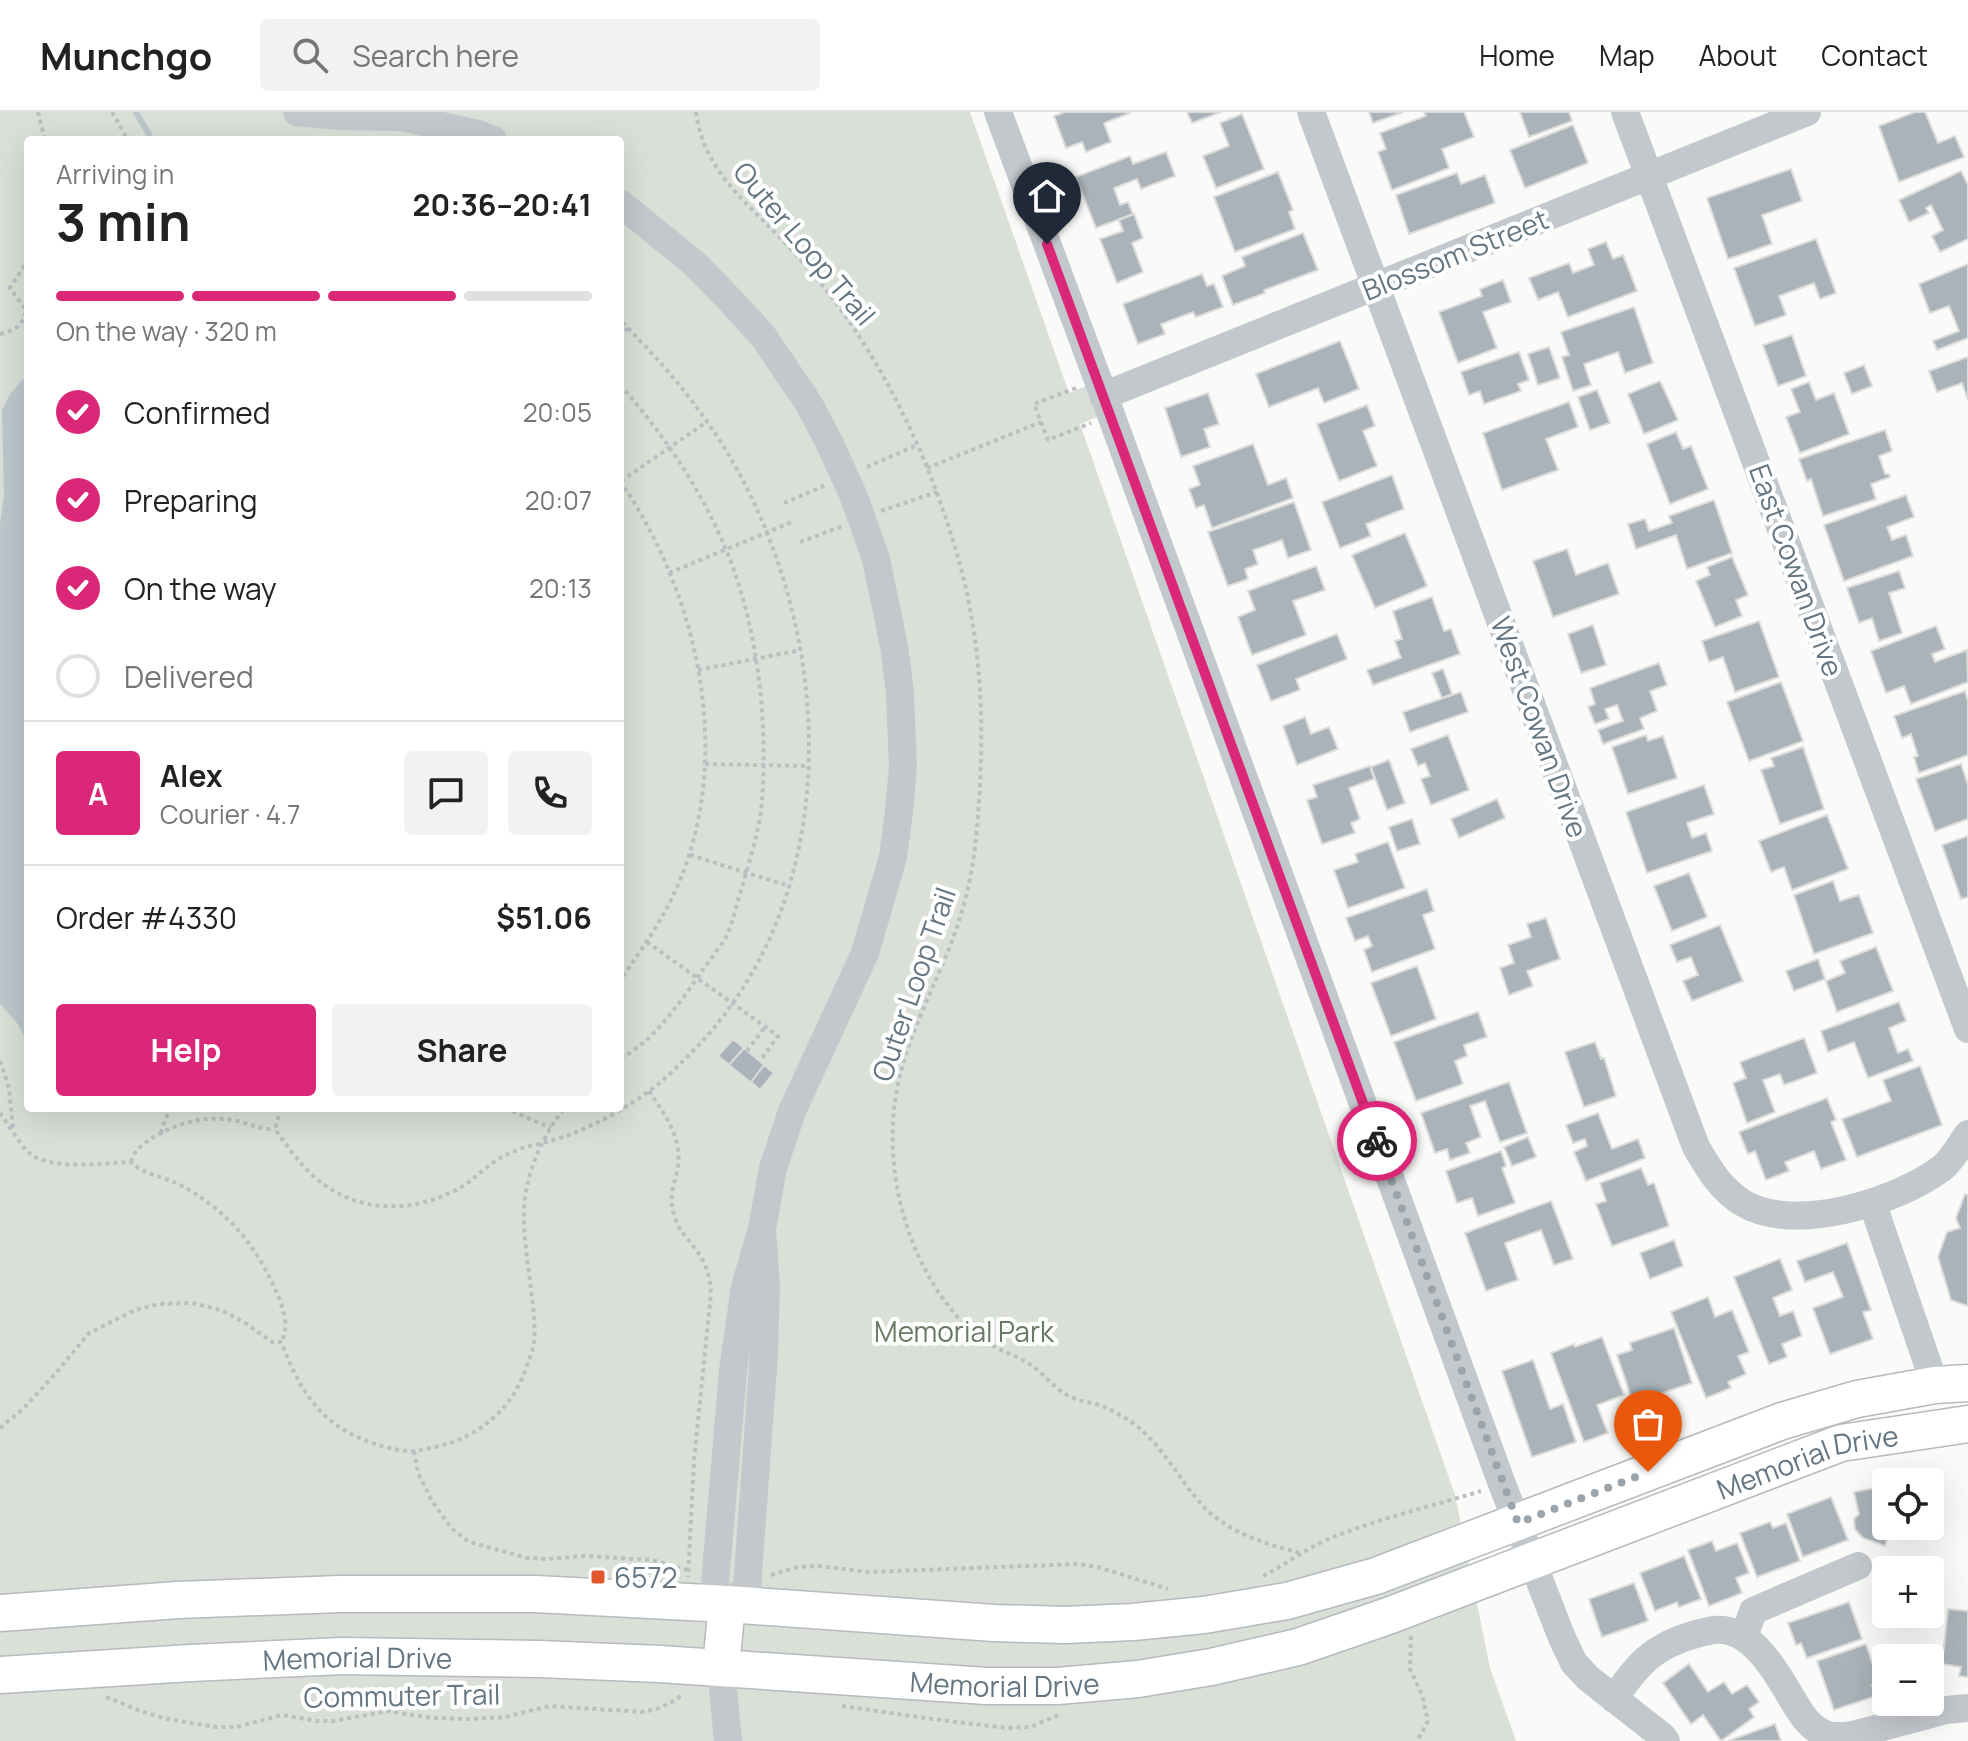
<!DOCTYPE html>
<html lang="en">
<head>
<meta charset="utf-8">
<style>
  :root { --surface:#fff; --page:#f2f2f2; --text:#222; --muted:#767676; --line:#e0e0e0; --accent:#db2777 }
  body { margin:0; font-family:Manrope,sans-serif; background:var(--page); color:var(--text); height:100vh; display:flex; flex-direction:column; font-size:30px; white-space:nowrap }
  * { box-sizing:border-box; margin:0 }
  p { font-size:26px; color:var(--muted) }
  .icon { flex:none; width:44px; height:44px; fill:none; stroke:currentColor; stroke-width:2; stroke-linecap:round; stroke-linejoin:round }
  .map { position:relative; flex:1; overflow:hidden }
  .side { position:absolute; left:24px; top:24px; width:600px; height:976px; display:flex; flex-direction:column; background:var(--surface); border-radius:8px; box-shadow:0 8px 32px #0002 }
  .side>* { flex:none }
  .tools { position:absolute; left:1872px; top:1356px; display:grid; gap:16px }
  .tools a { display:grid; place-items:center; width:72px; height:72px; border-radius:8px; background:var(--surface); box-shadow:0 8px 32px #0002; font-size:40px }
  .pin { position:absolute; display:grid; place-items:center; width:68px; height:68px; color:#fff; margin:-82px -34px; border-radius:50% 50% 50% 0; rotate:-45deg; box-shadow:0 0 8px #0007 }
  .pin .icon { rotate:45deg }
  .courier { position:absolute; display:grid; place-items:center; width:80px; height:80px; margin:-40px; border:6px solid #db2777; border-radius:50%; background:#fff; color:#222; box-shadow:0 2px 10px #0007 }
  .headline em { font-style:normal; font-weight:700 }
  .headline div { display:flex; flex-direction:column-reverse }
  .headline { display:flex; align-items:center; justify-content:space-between; height:136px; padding:0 32px }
  h1 { font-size:52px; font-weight:700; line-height:60px }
  .bar { display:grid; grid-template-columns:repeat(4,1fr); gap:12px 8px; align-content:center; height:96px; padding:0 32px }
  .bar i { height:10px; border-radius:6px; background:var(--line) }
  .bar .current { background:var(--accent) }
  .bar p { grid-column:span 4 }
  .line { display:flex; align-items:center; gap:20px; padding:0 32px; border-top:2px solid var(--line) }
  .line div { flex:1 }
  .round { display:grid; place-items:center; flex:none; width:84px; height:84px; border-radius:8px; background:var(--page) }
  ol { padding:0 32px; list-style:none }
  li { display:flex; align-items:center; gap:24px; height:88px }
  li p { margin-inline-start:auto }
  li .icon { padding:8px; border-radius:50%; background:var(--accent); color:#fff; stroke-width:4 }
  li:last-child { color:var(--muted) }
  li i { width:44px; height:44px; border:4px solid var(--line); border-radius:50% }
  .button { display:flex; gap:16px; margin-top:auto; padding:16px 32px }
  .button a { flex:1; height:92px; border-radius:8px; background:var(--accent); color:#fff; font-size:32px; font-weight:700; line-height:92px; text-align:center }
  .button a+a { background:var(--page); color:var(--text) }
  header { display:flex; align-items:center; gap:48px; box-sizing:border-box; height:112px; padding:0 40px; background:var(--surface); border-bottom:2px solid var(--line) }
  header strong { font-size:38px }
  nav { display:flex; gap:44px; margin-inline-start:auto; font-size:28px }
  .search { width:560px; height:72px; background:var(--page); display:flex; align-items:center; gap:20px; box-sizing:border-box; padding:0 28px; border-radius:8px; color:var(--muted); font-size:30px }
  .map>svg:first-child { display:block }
  .green { fill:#dadfd7; fill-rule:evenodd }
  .water { fill:#bbc7cb }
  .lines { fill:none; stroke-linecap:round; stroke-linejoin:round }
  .stream { stroke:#bbc7cb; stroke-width:6 }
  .building { fill:#aab3b9; stroke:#dcdcda; stroke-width:2 }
  .major-casing { stroke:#b5babe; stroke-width:39 }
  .path { stroke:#bbbfc2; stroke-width:4; stroke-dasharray:4 4; stroke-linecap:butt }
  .minor { stroke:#c3c8cc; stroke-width:28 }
  .major { stroke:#fff; stroke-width:36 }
  .done { stroke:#99a4ac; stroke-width:8; stroke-dasharray:0 14.4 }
  .route { stroke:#db2777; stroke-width:10 }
  .poi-dot { fill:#e4572e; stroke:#fff; stroke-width:3 }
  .labels { text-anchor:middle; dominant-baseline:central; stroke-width:8; stroke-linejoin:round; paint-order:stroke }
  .street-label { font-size:28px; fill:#657683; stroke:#fff }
  .park-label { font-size:28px; fill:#687a64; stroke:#fff }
  .poi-label { font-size:28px; fill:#657683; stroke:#fff; text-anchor:start }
</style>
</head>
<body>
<header>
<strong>Munchgo</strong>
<div class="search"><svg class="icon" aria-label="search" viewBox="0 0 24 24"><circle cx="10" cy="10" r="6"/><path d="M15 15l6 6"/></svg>Search here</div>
<nav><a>Home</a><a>Map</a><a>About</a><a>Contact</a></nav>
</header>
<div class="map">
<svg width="1968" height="1629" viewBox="0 0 1968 1629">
  <rect width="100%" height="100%" fill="#fafaf8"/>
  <path class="green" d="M0 0H970L1069 281 1086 274 1097 305 1080 312 1455 1383 1490 1556 1516 1629H0ZM28 28H620V996H28Z"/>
  <path class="water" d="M28 264V932L17 911 0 892V411L4 384 2 298 10 282 22 268Z"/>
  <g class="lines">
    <path class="stream" d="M136 0 152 28"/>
  </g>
  <path class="building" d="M1065 0H1129L1130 1 1104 11 1111 30 1086 40 1082 30 1066 36 1054 4Z
    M1187 0H1221L1192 11Z
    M1369 0H1403L1373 11Z
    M1424 0H1464L1474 25 1442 37 1449 56 1392 78 1378 40 1386 37 1380 21 1426 4Z
    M1520 0H1569L1572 9 1529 25Z
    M1915 0H1925L1938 31 1955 24 1964 45 1899 70 1879 14Z
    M1242 2 1264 57 1216 76 1203 44 1229 34 1220 11Z
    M1573 13 1588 51 1525 76 1510 38Z
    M1166 40 1175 64 1141 77 1137 67 1114 76 1120 93 1128 90 1133 102 1096 116 1076 65 1130 44 1133 52Z
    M1791 57 1802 89 1762 103 1772 132 1728 147 1707 86Z
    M1961 59 1968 73V127L1940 140 1932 124 1943 118 1931 93 1926 96 1929 101 1909 110 1899 88Z
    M1278 60 1293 98 1289 100 1295 117 1235 140 1214 85Z
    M1457 61 1461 72 1485 63 1495 91 1409 122 1396 83Z
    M1134 102 1143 126 1132 131 1143 160 1117 171 1100 127 1123 119 1119 108Z
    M1303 121 1318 158 1264 178 1265 181 1233 193 1222 164 1245 154 1242 145Z
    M1816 127 1836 181 1820 187 1814 171 1779 184 1786 203 1755 214 1734 156Z
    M1606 130 1613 147 1623 143 1637 179 1568 205 1558 180 1538 188 1529 166 1569 151 1573 161 1594 153 1588 137Z
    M1968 152V226L1937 238 1933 229 1959 219 1949 194 1930 201 1919 172Z
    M1202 162 1207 174 1214 172 1223 195 1196 205 1193 200 1161 212 1165 222 1138 232 1123 192Z
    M1503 168 1511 190 1483 200 1497 236 1458 251 1439 200 1482 184 1480 177Z
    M1634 195 1653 251 1625 261 1618 240 1584 252 1591 273 1573 279 1562 245 1569 243 1561 220Z
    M1792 223 1806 264 1778 274 1763 233Z
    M1340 229 1359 277 1324 291 1318 276 1269 295 1256 262Z
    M1549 235 1560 266 1538 273 1528 242Z
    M1519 240 1529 268 1518 272 1521 279 1484 292 1480 279 1469 283 1461 260Z
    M1968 245V288L1962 271 1937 280 1929 259Z
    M1864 253 1872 274 1852 282 1844 261Z
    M1660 269 1678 308 1644 322 1628 282Z
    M1809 270 1816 288 1834 281 1849 322 1800 341 1786 305 1800 300 1791 277Z
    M1597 278 1610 311 1590 318 1578 285Z
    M1208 281 1219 312 1204 317 1210 335 1181 345 1165 296Z
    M1569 290 1578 315 1546 327 1558 358 1502 378 1483 321Z
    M1367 293 1375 314 1363 319 1377 354 1339 369 1317 312Z
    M1885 318 1892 339 1879 344 1885 362H1889L1890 365 1871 372 1876 387 1823 404 1811 367 1807 369 1799 347Z
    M1676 320 1683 337 1691 334 1708 377 1670 392 1647 332Z
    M1253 332 1268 373 1286 366 1293 386 1212 416 1204 393 1196 396 1189 377 1200 373 1193 354Z
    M1392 363 1404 397 1366 412 1371 424 1340 436 1322 390Z
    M1906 383 1914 405 1887 415 1892 428 1906 423 1913 444 1844 469 1824 413Z
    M1714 388 1732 441 1687 457 1676 423 1636 437 1628 412 1645 407 1649 419 1672 411 1669 404Z
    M1294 390 1311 438 1288 446 1282 428 1253 438 1258 452 1245 457 1248 467 1228 474 1208 420Z
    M1405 421 1427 474 1375 496 1352 443Z
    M1567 437 1576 463 1608 451 1619 482 1553 505 1533 449Z
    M1732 445 1748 483 1736 488 1742 504 1715 515 1696 469 1710 463 1707 455Z
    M1316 454 1325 478 1293 489 1306 523 1252 543 1238 505 1255 498 1248 479Z
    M1899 459 1905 476 1889 481 1902 521 1879 529 1872 506 1859 511 1847 476Z
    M1432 485 1444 519 1451 517 1460 542 1373 573 1367 558 1401 546 1395 529 1402 527 1393 499Z
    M1759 509 1779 565 1735 580 1723 545 1709 550 1702 529Z
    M1593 513 1606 553 1581 561 1568 522Z
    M1936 514 1945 537 1932 542 1935 550 1967 538 1968 570 1911 592 1904 574 1886 581 1871 539Z
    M1337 522 1347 547 1296 567 1300 578 1271 589 1257 553Z
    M1659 551 1667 573 1650 579 1657 599 1640 606 1644 617 1603 632 1598 618 1623 609 1617 593 1605 597 1609 607 1595 612 1588 595 1595 592 1590 576Z
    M1443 557 1452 582 1442 586 1432 561Z
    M1781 570 1803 629 1749 649 1727 590Z
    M1965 579 1968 589V643L1919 661 1914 645 1918 644 1911 622 1902 626 1894 604Z
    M1461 580 1468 600 1410 620 1403 600Z
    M1305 605 1311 622 1329 615 1338 637 1297 653 1283 614Z
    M1448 623 1469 678 1431 693 1421 667 1430 664 1425 651 1418 654 1411 637Z
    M1646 623 1648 629 1663 624 1677 666 1628 682 1612 635Z
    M1803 635 1824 697 1780 712 1761 658 1774 654 1771 646Z
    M1389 648 1405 691 1387 698 1371 655Z
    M1961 652 1968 673V707L1935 719 1916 667Z
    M1370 654 1374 667 1349 676 1360 707 1351 711 1355 721 1322 732 1307 688 1317 685 1313 673Z
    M1704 673 1714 702 1687 711 1692 726 1706 721 1712 739 1647 761 1626 700Z
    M1497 687 1505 706 1459 726 1451 707Z
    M1827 703 1848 757 1792 778 1784 755 1771 760 1759 729Z
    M1412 707 1420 732 1397 739 1389 715Z
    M1968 724V785L1961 787 1942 733Z
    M1388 730 1405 776 1348 796 1334 758 1358 750 1355 742Z
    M1689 761 1707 805 1672 819 1654 774Z
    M1833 769 1840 789 1859 783 1873 821 1814 842 1794 783Z
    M1427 777 1434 799 1423 803 1435 837 1372 860 1364 838 1372 834 1368 824 1355 829 1346 806Z
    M1546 806 1560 847 1527 859 1533 874 1509 883 1500 856 1514 851 1508 833 1531 825 1527 812Z
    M1720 813 1743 869 1692 889 1683 869 1698 863 1691 845 1677 850 1670 833Z
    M1876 835 1893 879 1837 900 1826 869 1845 861 1840 849Z
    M1818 847 1825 867 1794 879 1786 859Z
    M1417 854 1436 907 1391 924 1371 871Z
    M1899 890 1906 909 1889 916 1898 941 1908 937 1913 949 1868 966 1854 930 1828 940 1821 919Z
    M1478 900 1487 925 1464 933 1467 944 1455 949 1463 972 1416 989 1394 930Z
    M1804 926 1817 961 1784 973 1780 962 1763 968 1775 1000 1747 1011 1733 971 1746 966 1740 950Z
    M733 927 774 961 760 978 718 944Z
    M733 927 744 936 729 953 718 944Z
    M1595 930 1601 947 1604 946 1616 984 1584 995 1565 940Z
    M764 953 774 961 760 978 751 970Z
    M1920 954 1942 1013 1857 1045 1842 1007 1891 989 1883 968Z
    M1509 970 1527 1021 1500 1030 1485 989 1470 994 1481 1025 1466 1031 1470 1041 1450 1048 1447 1037 1435 1041 1421 1001Z
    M1827 986 1836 1008 1831 1010 1846 1048 1821 1057 1814 1039 1785 1050 1789 1059 1766 1068 1755 1039 1748 1042 1739 1020Z
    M1598 1001 1612 1037 1638 1027 1645 1046 1586 1069 1574 1040 1587 1034 1585 1027 1573 1031 1566 1013Z
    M1528 1025 1536 1045 1512 1054 1504 1035Z
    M1501 1039 1506 1054 1502 1056 1515 1091 1478 1104 1472 1086 1457 1091 1446 1059Z
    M1641 1056 1648 1073 1654 1071 1669 1114 1612 1134 1596 1092 1606 1089 1600 1071Z
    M1965 1082 1968 1083V1194L1951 1188 1938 1145 1947 1120 1960 1116 1956 1106Z
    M1551 1089 1573 1147 1554 1153 1541 1118 1505 1131 1518 1168 1486 1179 1465 1121Z
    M1674 1128 1683 1154 1650 1167 1640 1141Z
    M1847 1131 1871 1198 1863 1200 1873 1227 1830 1242 1813 1196 1843 1185 1833 1160 1805 1170 1797 1149Z
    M1780 1147 1792 1178 1773 1186 1780 1204 1793 1199 1802 1224 1782 1232 1787 1245 1769 1252 1734 1165Z
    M1708 1185 1715 1205 1732 1198 1749 1240 1738 1244 1746 1262 1728 1270 1731 1276 1706 1286 1671 1200Z
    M1674 1216 1692 1271 1633 1291 1617 1243 1632 1238 1630 1231Z
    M1602 1225 1624 1283 1597 1293 1608 1321 1584 1330 1551 1241 1574 1232 1575 1235Z
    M1533 1248 1550 1297 1563 1292 1576 1330 1532 1345 1502 1259Z
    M1886 1374V1414H1898L1897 1416 1890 1417 1885 1434 1863 1426 1855 1417 1854 1407 1859 1402 1854 1380Z
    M1831 1385 1848 1428 1803 1445 1787 1402Z
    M1770 1410 1773 1416 1786 1411 1800 1449 1757 1465 1740 1421Z
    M1712 1429 1716 1439 1737 1431 1749 1461 1736 1466 1742 1481 1709 1494 1688 1438Z
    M1684 1444 1701 1487 1679 1495 1677 1490 1655 1499 1640 1461Z
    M1634 1471 1648 1509 1602 1525 1589 1487Z
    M1849 1490 1862 1527 1807 1546 1801 1531 1796 1533 1788 1511Z
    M1948 1497 1968 1499V1565L1959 1564 1961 1555 1942 1552Z
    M1866 1532 1879 1571 1872 1573 1876 1584 1834 1598 1817 1549Z
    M1689 1552 1708 1580 1724 1570 1732 1582 1747 1573 1759 1590 1749 1597 1754 1605 1721 1629 1703 1603 1691 1612 1663 1571Z
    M1775 1612 1781 1629H1728Z"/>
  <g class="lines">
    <defs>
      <g id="major">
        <path d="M0 1501 178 1488 340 1482H535L727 1492 994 1511 1065 1513 1133 1510 1204 1503 1287 1489 1376 1464 1782 1309 1857 1287 1935 1273 1968 1271"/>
        <path d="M721 1555 727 1492"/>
        <path id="s1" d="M0 1563 191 1551 342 1544 539 1547 660 1552 986 1574H1058L1138 1567 1211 1555 1298 1535 1388 1504 1841 1331 1968 1312"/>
      </g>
    </defs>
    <use href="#major" class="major-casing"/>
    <path class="path" d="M38 0 45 28
      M112 0 128 28
      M696 0C704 61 749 92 788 134 804 151 819 169 833 187 887 259 927 343 953 429 980 514 985 601 979 689 977 721 974 754 966 784 952 844 918 897 902 956 877 1043 903 1152 968 1216 985 1234 1007 1239 1028 1251 1043 1260 1053 1276 1069 1284 1079 1290 1091 1290 1102 1294 1110 1297 1118 1302 1125 1306 1161 1327 1178 1369 1206 1397 1231 1422 1267 1432 1300 1441
      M0 222C15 218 23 214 26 198L10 176 28 148
      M620 225 628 216
      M620 273C664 322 702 379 727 440 758 516 768 609 762 690 759 720 749 750 741 779 736 793 733 811 726 825 720 835 712 845 705 855 688 879 670 905 649 926 640 934 629 941 620 948
      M1076 276 1034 292 1048 328 1091 311
      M867 355 917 333
      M927 356 1041 310
      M620 369C692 473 728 617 690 740 676 788 649 828 620 868
      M621 369 708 309
      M784 391 826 373
      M881 399 937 380
      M800 430 843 414
      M669 461 792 410
      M698 558 801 538
      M705 652 809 654
      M690 743 789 774
      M647 830 778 924 760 949
      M747 939 765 915
      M0 949 9 976 13 1017
      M649 979C666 1004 684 1028 677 1060 673 1075 669 1088 674 1103 679 1121 692 1130 701 1145 708 1157 710 1168 711 1181L694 1348 688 1465
      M277 996 278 1007 275 1017C287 1034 300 1053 317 1067 358 1102 412 1101 458 1077 475 1068 488 1051 506 1043 525 1033 549 1031 569 1023 597 1012 625 997 649 979 665 968 679 953 693 939 834 795 836 568 755 393 722 321 676 264 620 208
      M505 996 551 1016
      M0 1001C8 1012 18 1029 26 1038 46 1060 104 1051 131 1050 142 1062 161 1064 176 1071 222 1094 254 1129 275 1177 282 1193 291 1214 281 1230
      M161 1021 165 1007 172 996
      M131 1050C134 1037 146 1030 157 1023 183 1009 208 1003 237 1009 251 1012 261 1018 275 1017
      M0 1316 24 1296 56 1261 89 1221 135 1198 159 1192 192 1191 221 1198 244 1210 272 1230H281C298 1272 315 1307 360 1326 376 1333 395 1339 413 1339 418 1339 425 1337 431 1336 477 1327 513 1298 527 1253 530 1246 533 1238 534 1230 536 1209 532 1189 530 1169 527 1145 523 1121 524 1096 526 1061 543 1022 565 996
      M414 1339 418 1361 432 1389 451 1416 469 1430 527 1446 549 1447 584 1444 652 1448C665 1451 676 1456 689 1458
      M771 1463 798 1455 818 1454 869 1460 1078 1452 1098 1455 1168 1477
      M1263 1464C1287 1452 1308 1435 1333 1425 1381 1406 1432 1394 1481 1379
      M1411 1524 1410 1557 1422 1583 1428 1609 1417 1629
      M106 1585 143 1600 167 1607 216 1615H236L282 1603 317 1609H334L388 1599 432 1606 470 1607 505 1605 550 1594 642 1600 657 1597 676 1588 682 1582
      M842 1594 932 1607 1007 1616 1030 1615 1061 1602"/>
    <path class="minor" d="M297 0 340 4 402 5 478 22 493 28
      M998 0 1111 303 1502 1372 1562 1526 1574 1551 1588 1566 1662 1624 1666 1629
      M1311 0 1696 1035C1709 1057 1721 1078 1743 1091 1794 1122 1897 1090 1942 1056 1952 1048 1960 1033 1968 1022
      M1625 0 1968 917
      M620 91 695 152 731 189 763 224 809 292 829 330 854 385 876 447 894 534 900 581 903 655 899 699 893 745 865 841 792 999 773 1056 762 1117 745 1175 733 1259 716 1460 715 1476 727 1492 747 1476 764 1241 766 1174 762 1117
      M1103 284 1807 0
      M1872 1090 1935 1273
      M1744 1525 1753 1499 1858 1454
      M721 1555 728 1629
      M1614 1587C1636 1554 1653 1534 1693 1523 1703 1520 1713 1517 1723 1518 1756 1521 1779 1565 1794 1590 1802 1603 1809 1615 1823 1621 1833 1626 1843 1624 1853 1623L1946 1598 1968 1596"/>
    <use href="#major" class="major"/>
  </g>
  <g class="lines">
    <path class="done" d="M1377 1029 1518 1411 1648 1360"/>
    <path class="route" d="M1047 132 1377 1029"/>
  </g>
  <rect class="poi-dot" x="590" y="1457" width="16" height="16" rx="4"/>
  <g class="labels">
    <g class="street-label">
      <text transform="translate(805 131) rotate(50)">Outer Loop Trail</text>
      <text transform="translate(1455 142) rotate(-22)">Blossom Street</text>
      <text transform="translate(1797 458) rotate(70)">East Cowan Drive</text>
      <text transform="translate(1540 615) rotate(70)">West Cowan Drive</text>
      <text transform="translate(913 872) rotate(-71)">Outer Loop Trail</text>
      <text stroke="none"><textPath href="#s1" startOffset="1846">Memorial Drive</textPath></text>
      <text stroke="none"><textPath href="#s1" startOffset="358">Memorial Drive</textPath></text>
      <text stroke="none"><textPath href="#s1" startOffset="1006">Memorial Drive</textPath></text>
      <text transform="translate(402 1583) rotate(-1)">Commuter Trail</text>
    </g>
    <g class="park-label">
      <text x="964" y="1219">Memorial Park</text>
    </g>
    <g class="poi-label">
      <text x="614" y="1465">6572</text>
    </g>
  </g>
</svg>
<div class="tools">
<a><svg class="icon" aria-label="locate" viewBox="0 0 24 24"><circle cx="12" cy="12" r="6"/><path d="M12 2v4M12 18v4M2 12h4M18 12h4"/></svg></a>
<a>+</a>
<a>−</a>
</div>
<div class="pin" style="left:1648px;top:1360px;background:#ea580c"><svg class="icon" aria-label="bag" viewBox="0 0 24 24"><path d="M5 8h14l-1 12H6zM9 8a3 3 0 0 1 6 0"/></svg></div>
<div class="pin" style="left:1047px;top:132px;background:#1f2937"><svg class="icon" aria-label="home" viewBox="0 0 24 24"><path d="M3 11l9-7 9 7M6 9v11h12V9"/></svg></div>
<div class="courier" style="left:1377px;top:1029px"><svg class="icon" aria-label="bike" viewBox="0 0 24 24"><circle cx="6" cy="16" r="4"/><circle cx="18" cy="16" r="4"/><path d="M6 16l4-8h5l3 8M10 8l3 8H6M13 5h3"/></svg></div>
<section class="side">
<div class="headline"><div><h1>3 min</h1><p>Arriving in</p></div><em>20:36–20:41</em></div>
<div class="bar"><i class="current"></i><i class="current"></i><i class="current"></i><i></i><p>On the way · 320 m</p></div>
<ol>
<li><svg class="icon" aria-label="check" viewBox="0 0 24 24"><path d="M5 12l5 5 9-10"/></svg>Confirmed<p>20:05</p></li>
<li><svg class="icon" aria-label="check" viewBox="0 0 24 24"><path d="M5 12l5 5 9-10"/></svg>Preparing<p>20:07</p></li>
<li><svg class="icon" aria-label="check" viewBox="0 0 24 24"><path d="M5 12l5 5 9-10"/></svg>On the way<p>20:13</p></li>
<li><i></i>Delivered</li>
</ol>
<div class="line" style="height:144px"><b class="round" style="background:var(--accent);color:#fff">A</b><div><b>Alex</b><p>Courier · 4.7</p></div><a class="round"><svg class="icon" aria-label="chat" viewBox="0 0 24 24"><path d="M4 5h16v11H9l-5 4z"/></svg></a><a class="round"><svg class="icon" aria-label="phone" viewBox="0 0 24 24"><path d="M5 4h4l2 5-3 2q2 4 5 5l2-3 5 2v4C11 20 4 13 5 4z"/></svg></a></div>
<div class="line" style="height:104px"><div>Order #4330</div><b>$51.06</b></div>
<div class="button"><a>Help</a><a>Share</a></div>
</section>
</div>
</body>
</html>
